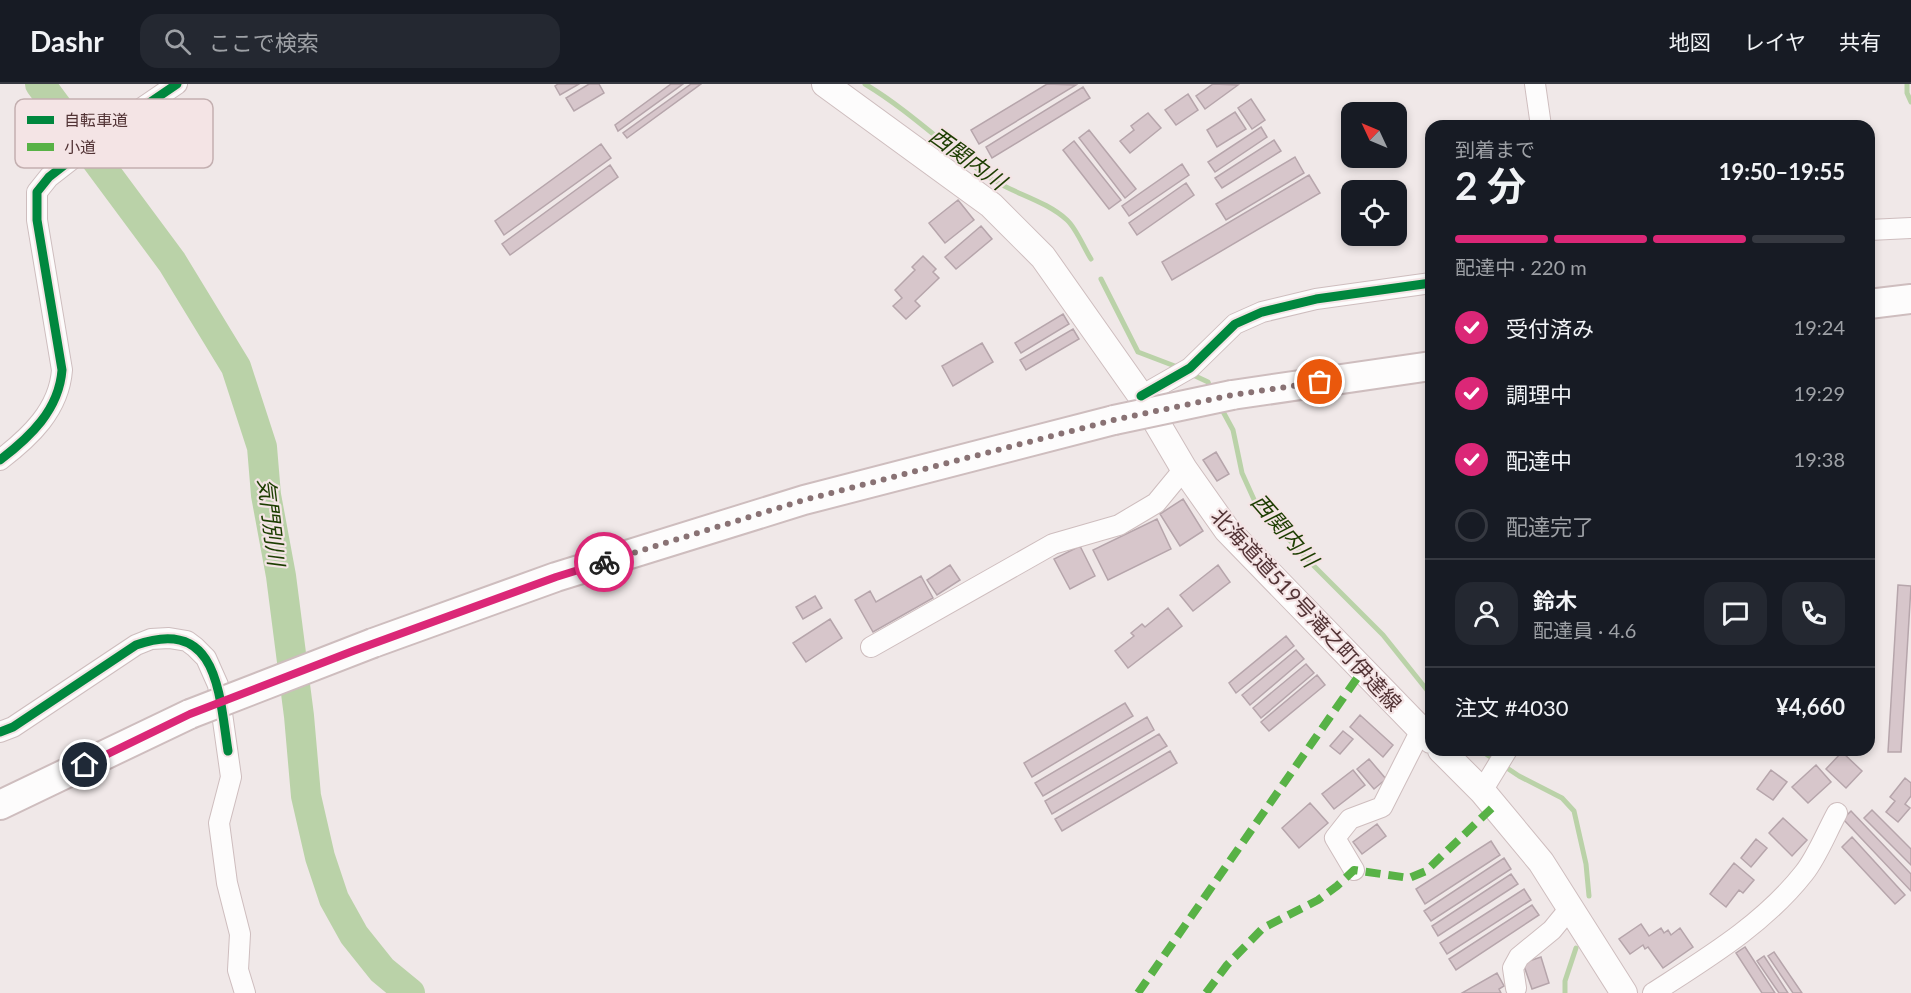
<!DOCTYPE html>
<html lang="ja">
<head>
<meta charset="utf-8">
<style>
  :root { --surface:#171b24; --page:#242831; --text:#f1f3f6; --muted:#9ea1a6; --line:#363941; --accent:#db2777 }
  body { margin:0; font-family:Lato,"Noto Sans JP",sans-serif; background:var(--page); color:var(--text); height:100vh; display:flex; flex-direction:column; font-size:22px; white-space:nowrap }
  * { box-sizing:border-box; margin:0 }
  p { font-size:20px; color:var(--muted) }
  .icon { flex:none; width:33px; height:33px; fill:none; stroke:currentColor; stroke-width:2; stroke-linecap:round; stroke-linejoin:round }
  .map { position:relative; flex:1; overflow:hidden }
  .details { position:absolute; left:1425px; top:36px; width:450px; height:636px; display:flex; flex-direction:column; background:var(--surface); border-radius:18px; box-shadow:0 3px 9px #0003 }
  .details>* { flex:none }
  .needle { width:39px; rotate:314deg }
  .fabs { position:absolute; left:1341px; top:18px; display:grid; gap:12px }
  .fabs a { display:grid; place-items:center; width:66px; height:66px; border-radius:12px; background:var(--surface); box-shadow:0 3px 9px #0003; font-size:30px }
  .pin { position:absolute; display:grid; place-items:center; width:51px; height:51px; color:#fff; margin:-26px; border:3px solid #fff; border-radius:50%; box-shadow:0 2px 6px #0007 }
  .courier { position:absolute; display:grid; place-items:center; width:60px; height:60px; margin:-30px; border:4px solid #db2777; border-radius:50%; background:#fff; color:#222; box-shadow:0 2px 8px #0007 }
  .overview em { font-style:normal; font-weight:700 }
  .overview div { display:flex; flex-direction:column-reverse }
  .overview { display:flex; align-items:center; justify-content:space-between; height:102px; padding:0 30px }
  h1 { font-size:39px; font-weight:700; line-height:45px }
  .bar { display:grid; grid-template-columns:repeat(4,1fr); gap:9px 6px; align-content:center; height:72px; padding:0 30px }
  .bar i { height:8px; border-radius:4px; background:var(--line) }
  .bar .current { background:var(--accent) }
  .bar p { grid-column:span 4 }
  .line { display:flex; align-items:center; gap:15px; padding:0 30px; border-top:2px solid var(--line) }
  .line div { flex:1 }
  .round { display:grid; place-items:center; flex:none; width:63px; height:63px; border-radius:18px; background:var(--page) }
  ol { padding:0 30px; list-style:none }
  li { display:flex; align-items:center; gap:18px; height:66px }
  li p { margin-inline-start:auto }
  li .icon { padding:6px; border-radius:50%; background:var(--accent); color:#fff; stroke-width:4 }
  li:last-child { color:var(--muted) }
  li i { width:33px; height:33px; border:3px solid var(--line); border-radius:50% }
  header { display:flex; align-items:center; gap:36px; box-sizing:border-box; height:84px; padding:0 30px; background:var(--surface); border-bottom:2px solid var(--line) }
  header strong { font-size:28px }
  nav { display:flex; gap:33px; margin-inline-start:auto; font-size:21px }
  .search { width:420px; height:54px; background:var(--page); display:flex; align-items:center; gap:15px; box-sizing:border-box; padding:0 21px; border-radius:18px; color:var(--muted); font-size:22px }
  .map>svg:first-child { display:block }
  .lines { fill:none; stroke-linecap:round; stroke-linejoin:round }
  .stream { stroke:#bad2a8; stroke-width:5 }
  .river { stroke:#bad2a8; stroke-width:30 }
  .building { fill:#d7c6cb; stroke:#b6a5ab; stroke-width:1.5 }
  .minor-casing { stroke:#cebdbe; stroke-width:22 }
  .major-casing { stroke:#cebdbe; stroke-width:28 }
  .highway-casing { stroke:#cebdbe; stroke-width:32 }
  .minor { stroke:#fdfcfc; stroke-width:20 }
  .major { stroke:#fdfcfc; stroke-width:26 }
  .highway { stroke:#fdfcfc; stroke-width:28 }
  .highway-bridge-casing { stroke:#cebdbe; stroke-width:32; stroke-linecap:butt }
  .highway-bridge { stroke:#fdfcfc; stroke-width:28 }
  .quiet { stroke:#58b246; stroke-width:8; stroke-dasharray:15 8; stroke-linecap:butt }
  .cycleway-casing { stroke:#f4e4e5; stroke-width:13 }
  .cycleway { stroke:#00873e; stroke-width:9 }
  .done { stroke:#897274; stroke-width:6; stroke-dasharray:0 10.8 }
  .route { stroke:#db2777; stroke-width:8 }
  .labels { text-anchor:middle; dominant-baseline:central; stroke-width:4.5; stroke-linejoin:round; paint-order:stroke }
  .street-label { font-size:21px; fill:#523335; stroke:#f4e4e5 }
  .water-label { font-size:22px; font-style:italic; fill:#1c3d00; stroke:#f4e4e5 }
  .key { fill:#f4e4e5; stroke:#c3afb0; stroke-width:1.5 }
  .key-label { font-size:16px; fill:#523335 }
</style>
</head>
<body>
<header>
<strong>Dashr</strong>
<div class="search"><svg class="icon" aria-label="search" viewBox="0 0 24 24"><circle cx="10" cy="10" r="6"/><path d="M15 15l6 6"/></svg>ここで検索</div>
<nav><a>地図</a><a>レイヤ</a><a>共有</a></nav>
</header>
<div class="map">
<svg width="1911" height="909" viewBox="0 0 1911 909">
  <rect width="100%" height="100%" fill="#f0e8e8"/>
  <g class="lines">
    <path class="stream" d="M37 0 40 1
      M865 0C910 27 947 64 990 94 1014 110 1045 116 1067 136 1076 144 1084 164 1091 175
      M1907 0V9L1911 18
      M1101 195 1138 268 1180 284
      M1191 290 1208 298 1211 306
      M1220 322 1233 346 1242 389 1256 420 1310 478 1383 551 1431 611
      M1480 666 1519 692 1562 714 1574 727 1586 780 1589 812
      M1565 909V897L1576 864"/>
    <path class="river" d="M40 0 172 178 236 283 262 363 266 411 281 492 299 632 306 712 320 773 334 815 354 851 382 886 410 909"/>
  </g>
  <path class="building" d="M558 0H579L560 11 555 2Z
    M589 0H599L604 9 574 27 566 14Z
    M671 0H683L618 47 615 41Z
    M691 0H701L627 54 623 49Z
    M1047 0 1076 1 979 60 971 46Z
    M1213 0 1238 1 1205 25 1196 12Z
    M1083 3 1090 14 992 74 986 63Z
    M1188 10 1198 26 1176 41 1165 26Z
    M1251 15 1265 36 1252 45 1238 24Z
    M1235 28 1246 45 1217 63 1207 46Z
    M1148 29 1161 44 1130 69 1120 57 1134 46 1131 42Z
    M1261 43 1267 53 1215 88 1208 78Z
    M1089 46 1136 105 1125 114 1079 54Z
    M1274 56 1281 67 1222 104 1215 94Z
    M1074 57 1121 116 1109 125 1063 66Z
    M601 60 611 74 504 151 495 137Z
    M1295 73 1304 89 1226 136 1216 120Z
    M1182 80 1189 91 1129 132 1122 122Z
    M610 81 618 93 510 171 502 160Z
    M1309 91 1320 109 1172 196 1162 178Z
    M1186 99 1194 111 1137 151 1129 139Z
    M958 116 974 136 945 159 929 139Z
    M981 142 992 155 956 185 945 173Z
    M923 172 936 185 933 188 939 194 915 217 920 222 906 235 893 222 902 214 895 206 915 186 912 183Z
    M1063 230 1069 240 1021 269 1015 259Z
    M1073 245 1079 255 1026 286 1020 276Z
    M982 259 993 278 953 302 942 282Z
    M1216 368 1229 390 1217 397 1203 376Z
    M1183 415 1203 447 1180 462 1160 430Z
    M1157 435 1171 465 1108 496 1093 466Z
    M1080 462 1095 492 1070 505 1054 475Z
    M950 481 960 496 937 511 927 496Z
    M1218 481 1230 498 1193 527 1180 511Z
    M1869 482H1873L1869 542Z
    M921 492 933 514 873 548 855 516 870 507 876 518Z
    M1898 501 1911 502 1901 668H1888Z
    M815 512 822 524 803 535 796 523Z
    M1168 524 1182 542 1128 584 1115 567 1134 552 1131 549 1142 540 1145 543Z
    M830 535 842 554 806 578 793 559Z
    M1286 552 1294 562 1236 609 1229 599Z
    M1296 566 1304 575 1250 621 1242 611Z
    M1306 580 1314 589 1261 634 1253 624Z
    M1317 591 1325 601 1269 647 1261 638Z
    M1125 619 1133 632 1032 693 1024 679Z
    M1360 631 1393 661 1383 673 1350 643Z
    M1147 633 1154 646 1043 712 1035 699Z
    M1343 647 1353 655 1340 670 1330 662Z
    M1159 650 1167 662 1052 730 1045 717Z
    M1170 667 1177 679 1062 747 1055 735Z
    M1842 668 1862 687 1846 704 1826 685Z
    M1369 675 1386 695 1374 705 1357 685Z
    M1816 681 1831 698 1808 719 1792 703Z
    M1353 686 1365 701 1334 725 1322 710Z
    M1771 686 1787 698 1773 716 1757 705Z
    M1905 694 1911 699V712L1905 720 1910 724 1898 738 1886 728 1895 717 1890 713Z
    M1310 719 1328 739 1299 764 1282 744Z
    M1872 726 1911 765V781L1864 734Z
    M1851 727 1911 790V807L1843 735Z
    M1783 734 1807 756 1792 772 1769 749Z
    M1377 740 1386 752 1362 770 1353 758Z
    M1852 753 1905 811 1895 820 1842 763Z
    M1756 755 1767 764 1751 783 1741 774Z
    M1491 757 1500 771 1425 820 1416 805Z
    M1504 774 1511 785 1431 837 1424 827Z
    M1734 779 1754 796 1743 809 1739 806 1726 823 1710 810Z
    M1511 790 1518 800 1438 852 1432 842Z
    M1524 805 1531 816 1447 870 1440 859Z
    M1532 821 1539 831 1456 886 1449 875Z
    M1641 840 1649 852 1661 844 1664 849 1668 846 1671 851 1680 844 1693 863 1663 884 1648 863 1645 865 1643 861 1630 870 1619 855Z
    M1745 863 1775 909H1762L1736 869Z
    M1774 868 1802 909H1793L1768 872Z
    M1764 872 1788 909H1779L1757 877Z
    M1541 873 1549 899 1532 905 1523 879Z
    M1497 889 1504 902 1499 905 1501 909H1462Z"/>
  <g class="lines">
    <defs>
      <path id="minor" d="M1535 0 1541 42
        M1869 146 1911 144
        M1141 312 1190 284 1235 240 1262 228 1316 215 1431 199
        M0 376C30 353 59 326 62 286L37 136V108L49 93 108 47 177 0
        M871 563 1053 460 1119 441 1156 419 1184 385
        M0 648 13 643 136 561 151 555 169 554 187 557 195 563 206 574 218 601 231 693 219 739 227 799 240 850 238 886 245 909
        M1482 707 1507 666
        M1354 786 1335 754 1350 735 1382 723 1421 646
        M1516 904 1513 884 1519 873 1552 846 1570 824
        M1653 909C1707 874 1764 840 1804 789 1817 773 1827 747 1837 729"/>
      <path id="major" d="M825 0 991 121 1043 173 1141 312 1184 385 1227 446 1431 656
        M1441 666 1482 707 1541 778 1624 909"/>
      <path id="highway" d="M1869 220 1911 215
        M1232 311 1431 282
        M373 559 556 493 804 416 1114 336
        M0 721 190 630"/>
    </defs>
    <use href="#minor" class="minor-casing"/>
    <use href="#major" class="major-casing"/>
    <use href="#highway" class="highway-casing"/>
    <use href="#minor" class="minor"/>
    <use href="#major" class="major"/>
    <use href="#highway" class="highway"/>
    <defs>
      <path id="highway-bridge" d="M1114 336 1232 311
        M190 630 373 559"/>
    </defs>
    <use href="#highway-bridge" class="highway-bridge-casing"/>
    <use href="#highway-bridge" class="highway-bridge"/>
    <path class="quiet" d="M1138 909 1362 587
      M1206 909 1227 881 1263 844 1318 816 1337 802 1354 786 1409 794 1426 787 1494 722"/>
    <defs>
      <path id="cycleway" d="M1141 312 1190 284 1235 240 1262 228 1316 215 1431 199
        M0 376C30 353 59 326 62 286L37 136V108L49 93 108 47 177 0
        M0 648 13 643 136 561C218 532 219 609 228 667"/>
    </defs>
    <use href="#cycleway" class="cycleway-casing"/>
    <use href="#cycleway" class="cycleway"/>
  </g>
  <g class="lines">
    <path class="done" d="M604 478 804 416 1114 336 1232 311 1320 298"/>
    <path class="route" d="M85 681 190 630 353 567 556 493 604 478"/>
  </g>
  <g class="labels">
    <g class="street-label">
      <text transform="translate(1307 525) rotate(47)">北海道道519号滝之町伊達線</text>
    </g>
    <g class="water-label">
      <text transform="translate(968 74) rotate(36)">西関内川</text>
      <text transform="translate(272 438) rotate(83)">気門別川</text>
      <text transform="translate(1285 446) rotate(49)">西関内川</text>
    </g>
  </g>
  <rect x="15" y="15" width="198" height="69" rx="9" class="key"/>
  <rect x="27" y="32" width="27" height="8" fill="#00873e"/>
  <rect x="27" y="59" width="27" height="8" fill="#58b246"/>
  <g class="key-label">
    <text x="64" y="42">自転車道</text>
    <text x="64" y="69">小道</text>
  </g>
</svg>
<div class="fabs">
<a><svg class="needle" viewBox="-14 -14 28 28"><path d="M0-13l5 13h-10z" fill="#e53935"/><path d="M0 13l5-13h-10z" fill="#9ea1a6"/></svg></a>
<a><svg class="icon" aria-label="locate" viewBox="0 0 24 24"><circle cx="12" cy="12" r="6"/><path d="M12 2v4M12 18v4M2 12h4M18 12h4"/></svg></a>
</div>
<div class="pin" style="left:1320px;top:298px;background:#ea580c"><svg class="icon" aria-label="bag" viewBox="0 0 24 24"><path d="M5 8h14l-1 12H6zM9 8a3 3 0 0 1 6 0"/></svg></div>
<div class="pin" style="left:85px;top:681px;background:#1f2937"><svg class="icon" aria-label="home" viewBox="0 0 24 24"><path d="M3 11l9-7 9 7M6 9v11h12V9"/></svg></div>
<div class="courier" style="left:604px;top:478px"><svg class="icon" aria-label="bike" viewBox="0 0 24 24"><circle cx="6" cy="16" r="4"/><circle cx="18" cy="16" r="4"/><path d="M6 16l4-8h5l3 8M10 8l3 8H6M13 5h3"/></svg></div>
<section class="details">
<div class="overview"><div><h1>2 分</h1><p>到着まで</p></div><em>19:50–19:55</em></div>
<div class="bar"><i class="current"></i><i class="current"></i><i class="current"></i><i></i><p>配達中 · 220 m</p></div>
<ol>
<li><svg class="icon" aria-label="check" viewBox="0 0 24 24"><path d="M5 12l5 5 9-10"/></svg>受付済み<p>19:24</p></li>
<li><svg class="icon" aria-label="check" viewBox="0 0 24 24"><path d="M5 12l5 5 9-10"/></svg>調理中<p>19:29</p></li>
<li><svg class="icon" aria-label="check" viewBox="0 0 24 24"><path d="M5 12l5 5 9-10"/></svg>配達中<p>19:38</p></li>
<li><i></i>配達完了</li>
</ol>
<div class="line" style="height:108px"><a class="round"><svg class="icon" aria-label="person" viewBox="0 0 24 24"><circle cx="12" cy="8" r="4"/><path d="M4 21q1-7 8-7t8 7"/></svg></a><div><b>鈴木</b><p>配達員 · 4.6</p></div><a class="round"><svg class="icon" aria-label="chat" viewBox="0 0 24 24"><path d="M4 5h16v11H9l-5 4z"/></svg></a><a class="round"><svg class="icon" aria-label="phone" viewBox="0 0 24 24"><path d="M5 4h4l2 5-3 2q2 4 5 5l2-3 5 2v4C11 20 4 13 5 4z"/></svg></a></div>
<div class="line" style="height:78px"><div>注文 #4030</div><b>¥4,660</b></div>
</section>
</div>
</body>
</html>
